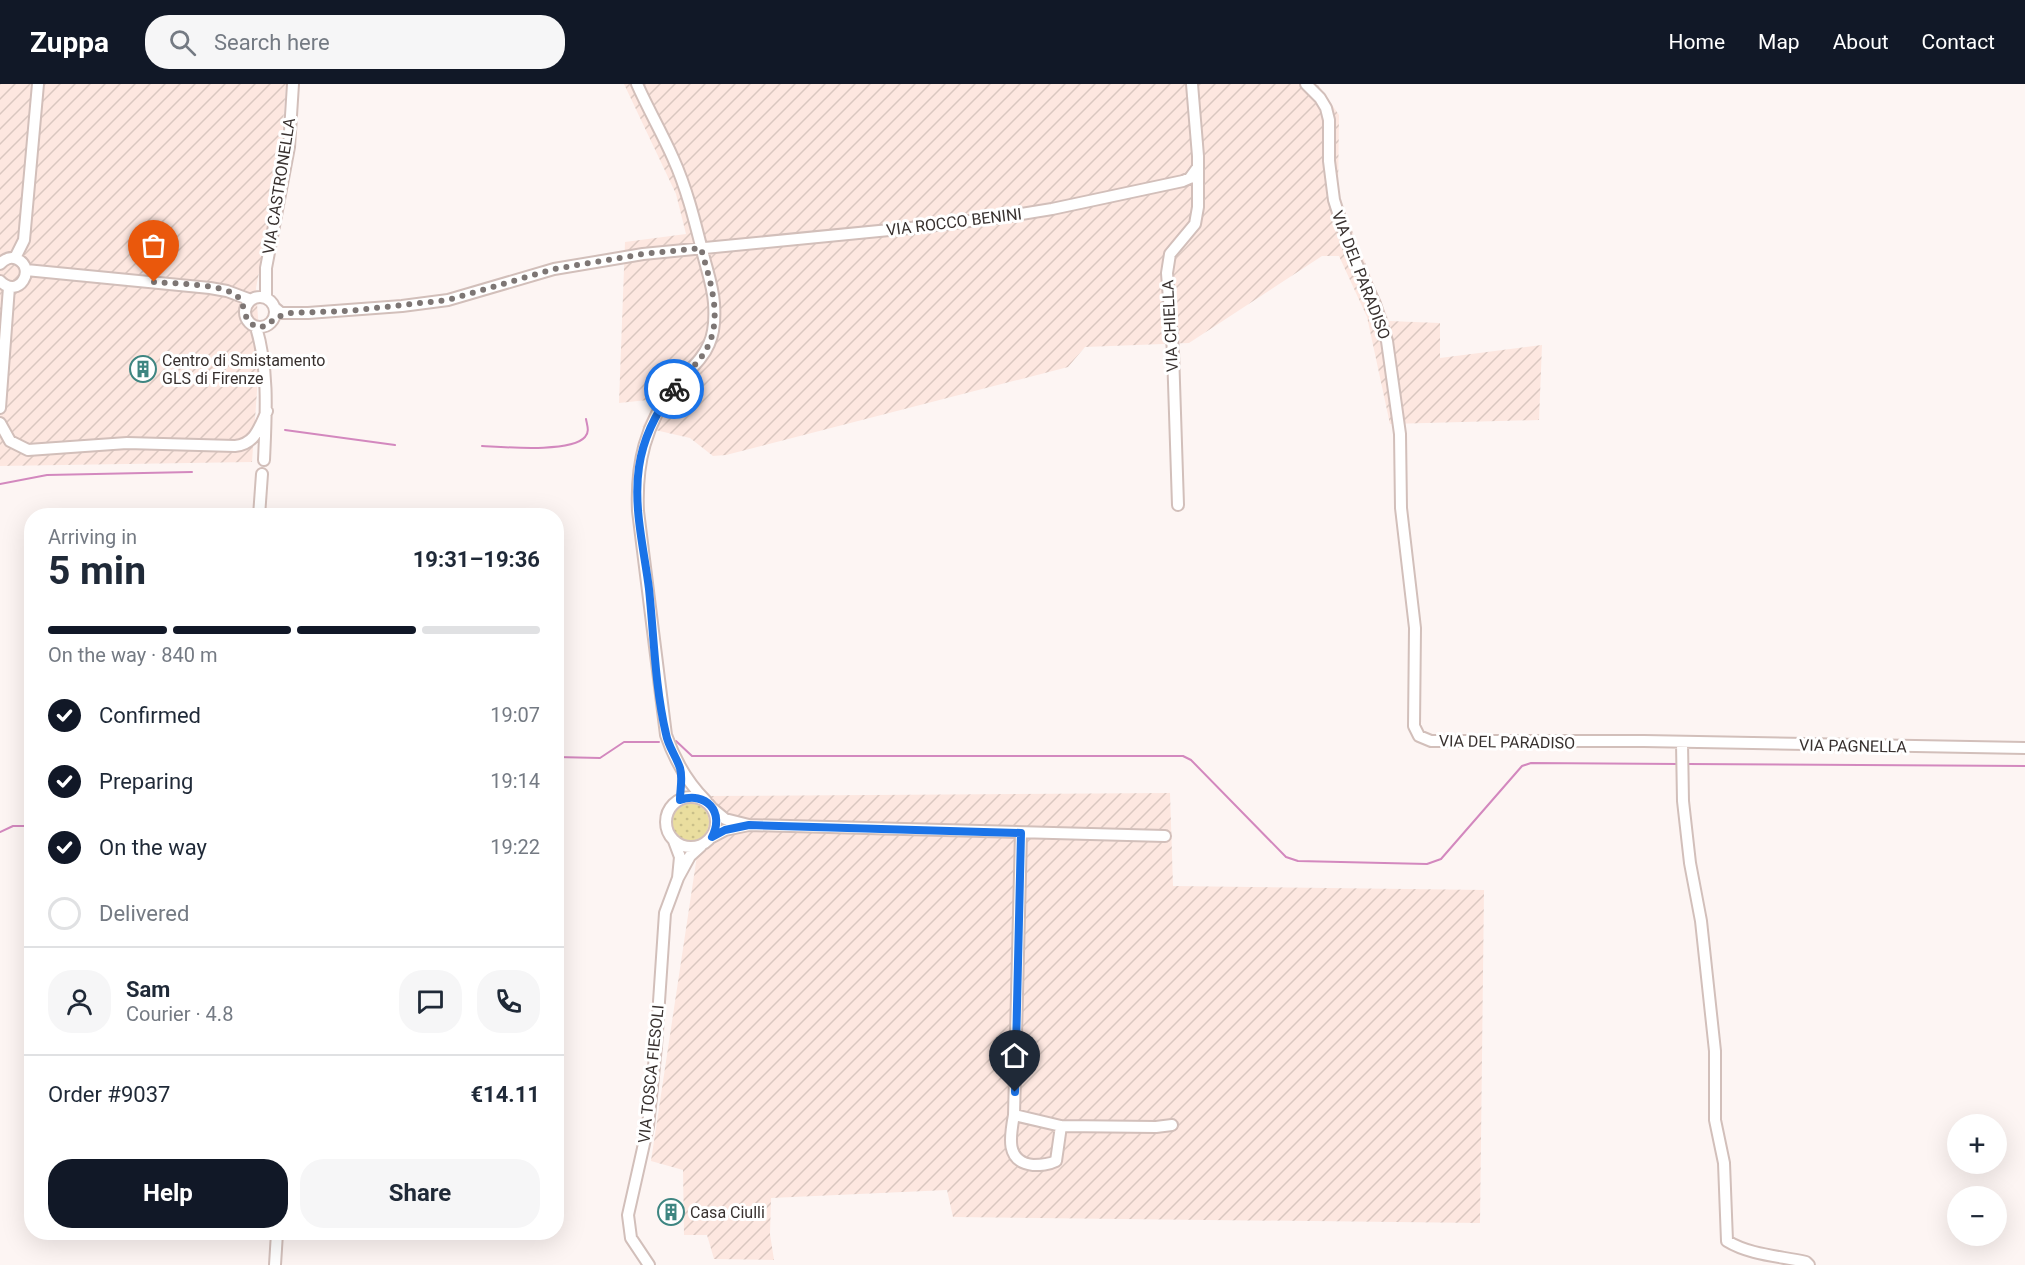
<!DOCTYPE html>
<html lang="en">
<head>
<meta charset="utf-8">
<style>
  :root { --surface:#fff; --page:#f6f6f7; --text:#1f2937; --muted:#747a83; --line:#e0e1e3; --accent:#111827 }
  body { margin:0; font-family:Roboto,sans-serif; background:var(--page); color:var(--text); height:100vh; display:flex; flex-direction:column; font-size:22px; white-space:nowrap }
  * { box-sizing:border-box; margin:0 }
  p { font-size:20px; color:var(--muted) }
  .icon { flex:none; width:33px; height:33px; fill:none; stroke:currentColor; stroke-width:2; stroke-linecap:round; stroke-linejoin:round }
  .map { position:relative; flex:1; overflow:hidden }
  .side { position:absolute; left:24px; top:424px; width:540px; height:732px; display:flex; flex-direction:column; background:var(--surface); border-radius:24px; box-shadow:0 6px 24px #0002 }
  .side>* { flex:none }
  .controls { position:absolute; left:1947px; top:1030px; display:grid; gap:12px }
  .controls a { display:grid; place-items:center; width:60px; height:60px; border-radius:50%; background:var(--surface); box-shadow:0 6px 24px #0002; font-size:30px }
  .pin { position:absolute; display:grid; place-items:center; width:51px; height:51px; color:#fff; margin:-62px -26px; border-radius:50% 50% 50% 0; rotate:-45deg; box-shadow:0 0 6px #0007 }
  .pin .icon { rotate:45deg }
  .courier { position:absolute; display:grid; place-items:center; width:60px; height:60px; margin:-30px; border:4px solid #1a73e8; border-radius:50%; background:#fff; color:#222; box-shadow:0 2px 8px #0007 }
  .head em { font-style:normal; font-weight:700 }
  .head div { display:flex; flex-direction:column-reverse }
  .head { display:flex; align-items:center; justify-content:space-between; height:102px; padding:0 24px }
  h1 { font-size:39px; font-weight:700; line-height:45px }
  .bar { display:grid; grid-template-columns:repeat(4,1fr); gap:9px 6px; align-content:center; height:72px; padding:0 24px }
  .bar i { height:8px; border-radius:4px; background:var(--line) }
  .bar .current { background:var(--accent) }
  .bar p { grid-column:span 4 }
  .line { display:flex; align-items:center; gap:15px; padding:0 24px; border-top:2px solid var(--line) }
  .line div { flex:1 }
  .round { display:grid; place-items:center; flex:none; width:63px; height:63px; border-radius:24px; background:var(--page) }
  ol { padding:0 24px; list-style:none }
  li { display:flex; align-items:center; gap:18px; height:66px }
  li p { margin-inline-start:auto }
  li .icon { padding:6px; border-radius:50%; background:var(--accent); color:#fff; stroke-width:4 }
  li:last-child { color:var(--muted) }
  li i { width:33px; height:33px; border:3px solid var(--line); border-radius:50% }
  .button { display:flex; gap:12px; margin-top:auto; padding:12px 24px }
  .button a { flex:1; height:69px; border-radius:24px; background:var(--accent); color:#fff; font-size:24px; font-weight:700; line-height:69px; text-align:center }
  .button a+a { background:var(--page); color:var(--text) }
  header { display:flex; align-items:center; gap:36px; box-sizing:border-box; height:84px; padding:0 30px; background:var(--accent); color:#fff }
  header strong { font-size:28px }
  nav { display:flex; gap:33px; margin-inline-start:auto; font-size:21px }
  .search { width:420px; height:54px; background:var(--page); display:flex; align-items:center; gap:15px; box-sizing:border-box; padding:0 21px; border-radius:24px; color:var(--muted); font-size:22px }
  .map>svg:first-child { display:block }
  .industrial { fill:url(#industrial-furrows) }
  .grass { fill:url(#grass-dots) }
  .lines { fill:none; stroke-linecap:round; stroke-linejoin:round }
  .stream { stroke:#d388be; stroke-width:2 }
  .minor-casing { stroke:#d2bfba; stroke-width:14 }
  .minor { stroke:#fff; stroke-width:10 }
  .done { stroke:#7d7674; stroke-width:6; stroke-dasharray:0 10.8 }
  .route { stroke:#1a73e8; stroke-width:8 }
  .labels { text-anchor:middle; dominant-baseline:central; stroke-width:6; stroke-linejoin:round; paint-order:stroke }
  .street-label { font-size:16px; fill:#38312f; stroke:#fff }
  .poi-label { font-size:16px; fill:#38312f; stroke:#fff; text-anchor:start }
</style>
</head>
<body>
<header>
<strong>Zuppa</strong>
<div class="search"><svg class="icon" aria-label="search" viewBox="0 0 24 24"><circle cx="10" cy="10" r="6"/><path d="M15 15l6 6"/></svg>Search here</div>
<nav><a>Home</a><a>Map</a><a>About</a><a>Contact</a></nav>
</header>
<div class="map">
<svg width="2025" height="1181" viewBox="0 0 2025 1181">
  <defs>
    <pattern id="industrial-furrows" width="10" height="10" patternUnits="userSpaceOnUse" patternTransform="scale(1.5)"><rect width="10" height="10" fill="#fde7e0"/><path d="M-1 1l2-2M0 10L10 0M9 11l2-2" fill="none" stroke="#dac7c0"/></pattern>
    <pattern id="grass-dots" width="8" height="8" patternUnits="userSpaceOnUse" patternTransform="scale(1.5)"><rect width="8" height="8" fill="#eade9f"/><path d="M2 2h.1M6 6h.1" fill="none" stroke="#c9bf89" stroke-width="1.8" stroke-linecap="round"/></pattern>
  </defs>
  <rect width="100%" height="100%" fill="#fdf5f3"/>
  <path class="industrial" d="M0 0H286L280 81 256 204 260 264 252 378 0 382Z
    M624 0H1315L1319 2 1339 31 1338 112 1389 237 1440 239V274L1542 261 1539 336 1390 340 1367 233 1339 172H1322L1189 259 1085 263 1068 283 726 371 713 372 690 354 642 343 657 315 619 319 625 158 686 150 676 110Z
    M1170 709 1173 802 1484 806 1480 1139 953 1133 947 1106 771 1114 770 1150 774 1176 714 1175 707 1151H684L683 1086 651 1077 706 712Z"/>
  <path class="grass" d="M671 738a19 19 0 1 1 38 0a19 19 0 1 1-38 0Z"/>
  <g class="lines">
    <path class="stream" d="M285 346 395 361
      M482 362C504 363 571 369 585 353 590 348 587 341 586 335
      M0 400 47 391 192 388
      M676 657 692 672H1183L1191 676 1286 773 1298 777 1427 780 1441 775 1522 682 1531 679 1678 680
      M556 673 600 674 624 658H659
      M1687 680 2025 682
      M0 748 13 742H32"/>
    <defs>
      <path id="minor" d="M637 0C648 25 662 49 673 74 687 105 695 138 703 170 707 186 713 203 714 219 715 233 715 247 709 260 702 277 686 288 675 302 645 340 636 380 638 427L666 651C675 677 687 698 706 717
        M1306 0 1320 14 1326 24 1329 36V77L1334 116 1349 163 1375 220 1387 257 1400 350 1401 424 1415 544 1414 642 1419 652 1431 657H1644L2025 664
        M15 174 24 156 38 0
        M0 180C5 175 10 172 17 175 37 184 19 216 0 197
        M26 186 210 204 227 207 251 216
        M245 228a15 15 0 1 1 30 0a15 15 0 1 1-30 0Z
        M266 214V184L289 63 293 0
        M275 224 281 229H308L402 222 448 216 554 185 643 170 920 143 1003 133 1052 125 1183 97 1190 94 1198 83
        M256 243C269 286 266 331 264 376
        M0 324 9 203
        M0 339 10 357 28 366 127 359 235 362C255 360 259 344 267 327
        M1178 421 1173 268 1167 189 1170 170 1195 140 1198 123V72L1192 0
        M259 432 262 390
        M1682 659 1683 717 1690 779 1701 837 1715 967V1036L1724 1079 1727 1157C1750 1171 1779 1172 1806 1178L1809 1181
        M666 738a25 25 0 1 1 50 0a25 25 0 1 1-50 0Z
        M749 741 1165 752
        M1021 749 1014 1031C1010 1052 1005 1078 1033 1081 1041 1081 1048 1081 1056 1077L1061 1042
        M712 753 725 746 749 741 725 735 713 725
        M674 757 680 773 678 794 690 772 701 762
        M1014 1031 1061 1042 1156 1043 1172 1041
        M275 1181 277 1149
        M649 1181 631 1154 628 1131 648 1042 656 962 665 829 678 794"/>
    </defs>
    <use href="#minor" class="minor-casing"/>
    <use href="#minor" class="minor"/>
  </g>
  <g class="lines">
    <path class="done" d="M154 198C173 200 227 199 239 214 244 221 244 229 248 237L256 243H261L270 240 274 234 290 229 348 227 448 216 554 185 643 170 701 164C710 198 725 237 704 269 696 282 683 292 674 305"/>
    <path class="route" d="M674 305C657 327 643 355 639 383 633 423 644 465 649 505 654 553 655 603 666 650 668 662 676 672 680 684 683 694 680 705 680 716 706 707 725 728 712 753L725 746 749 741 1021 749 1015 1008"/>
  </g>
  <defs>
    <symbol id="building-ring" viewBox="-11 -11 22 22"><circle r="9.5" fill="#fff" stroke="#3e8581" stroke-width="1.5"/><path d="M-4-6H4V6H1V3H-1V6H-4ZM-2.5-4.3h1.7v1.8h-1.7ZM.8-4.3h1.7v1.8H.8ZM-2.5-1h1.7V.8h-1.7ZM.8-1h1.7V.8H.8Z" fill="#3e8581"/></symbol>
  </defs>
  <g fill-rule="evenodd">
    <use href="#building-ring" x="128" y="270" width="30" height="30"/>
    <use href="#building-ring" x="656" y="1113" width="30" height="30"/>
  </g>
  <g class="labels">
    <g class="street-label">
      <text transform="translate(279 102) rotate(-81)">VIA CASTRONELLA</text>
      <text transform="translate(954 138) rotate(-7)">VIA ROCCO BENINI</text>
      <text transform="translate(1361 191) rotate(69)">VIA DEL PARADISO</text>
      <text transform="translate(1170 242) rotate(-93)">VIA CHIELLA</text>
      <text transform="translate(1507 658) rotate(1)">VIA DEL PARADISO</text>
      <text transform="translate(1853 662) rotate(1)">VIA PAGNELLA</text>
      <text transform="translate(651 990) rotate(-84)">VIA TOSCA FIESOLI</text>
    </g>
    <g class="poi-label">
      <text x="162" y="276">Centro di Smistamento<tspan x="162" dy="18">GLS di Firenze</tspan></text>
      <text x="690" y="1128">Casa Ciulli</text>
    </g>
  </g>
</svg>
<div class="controls">
<a>+</a>
<a>−</a>
</div>
<div class="pin" style="left:154px;top:198px;background:#ea580c"><svg class="icon" aria-label="bag" viewBox="0 0 24 24"><path d="M5 8h14l-1 12H6zM9 8a3 3 0 0 1 6 0"/></svg></div>
<div class="pin" style="left:1015px;top:1008px;background:#1f2937"><svg class="icon" aria-label="home" viewBox="0 0 24 24"><path d="M3 11l9-7 9 7M6 9v11h12V9"/></svg></div>
<div class="courier" style="left:674px;top:305px"><svg class="icon" aria-label="bike" viewBox="0 0 24 24"><circle cx="6" cy="16" r="4"/><circle cx="18" cy="16" r="4"/><path d="M6 16l4-8h5l3 8M10 8l3 8H6M13 5h3"/></svg></div>
<section class="side">
<div class="head"><div><h1>5 min</h1><p>Arriving in</p></div><em>19:31–19:36</em></div>
<div class="bar"><i class="current"></i><i class="current"></i><i class="current"></i><i></i><p>On the way · 840 m</p></div>
<ol>
<li><svg class="icon" aria-label="check" viewBox="0 0 24 24"><path d="M5 12l5 5 9-10"/></svg>Confirmed<p>19:07</p></li>
<li><svg class="icon" aria-label="check" viewBox="0 0 24 24"><path d="M5 12l5 5 9-10"/></svg>Preparing<p>19:14</p></li>
<li><svg class="icon" aria-label="check" viewBox="0 0 24 24"><path d="M5 12l5 5 9-10"/></svg>On the way<p>19:22</p></li>
<li><i></i>Delivered</li>
</ol>
<div class="line" style="height:108px"><a class="round"><svg class="icon" aria-label="person" viewBox="0 0 24 24"><circle cx="12" cy="8" r="4"/><path d="M4 21q1-7 8-7t8 7"/></svg></a><div><b>Sam</b><p>Courier · 4.8</p></div><a class="round"><svg class="icon" aria-label="chat" viewBox="0 0 24 24"><path d="M4 5h16v11H9l-5 4z"/></svg></a><a class="round"><svg class="icon" aria-label="phone" viewBox="0 0 24 24"><path d="M5 4h4l2 5-3 2q2 4 5 5l2-3 5 2v4C11 20 4 13 5 4z"/></svg></a></div>
<div class="line" style="height:78px"><div>Order #9037</div><b>€14.11</b></div>
<div class="button"><a>Help</a><a>Share</a></div>
</section>
</div>
</body>
</html>
